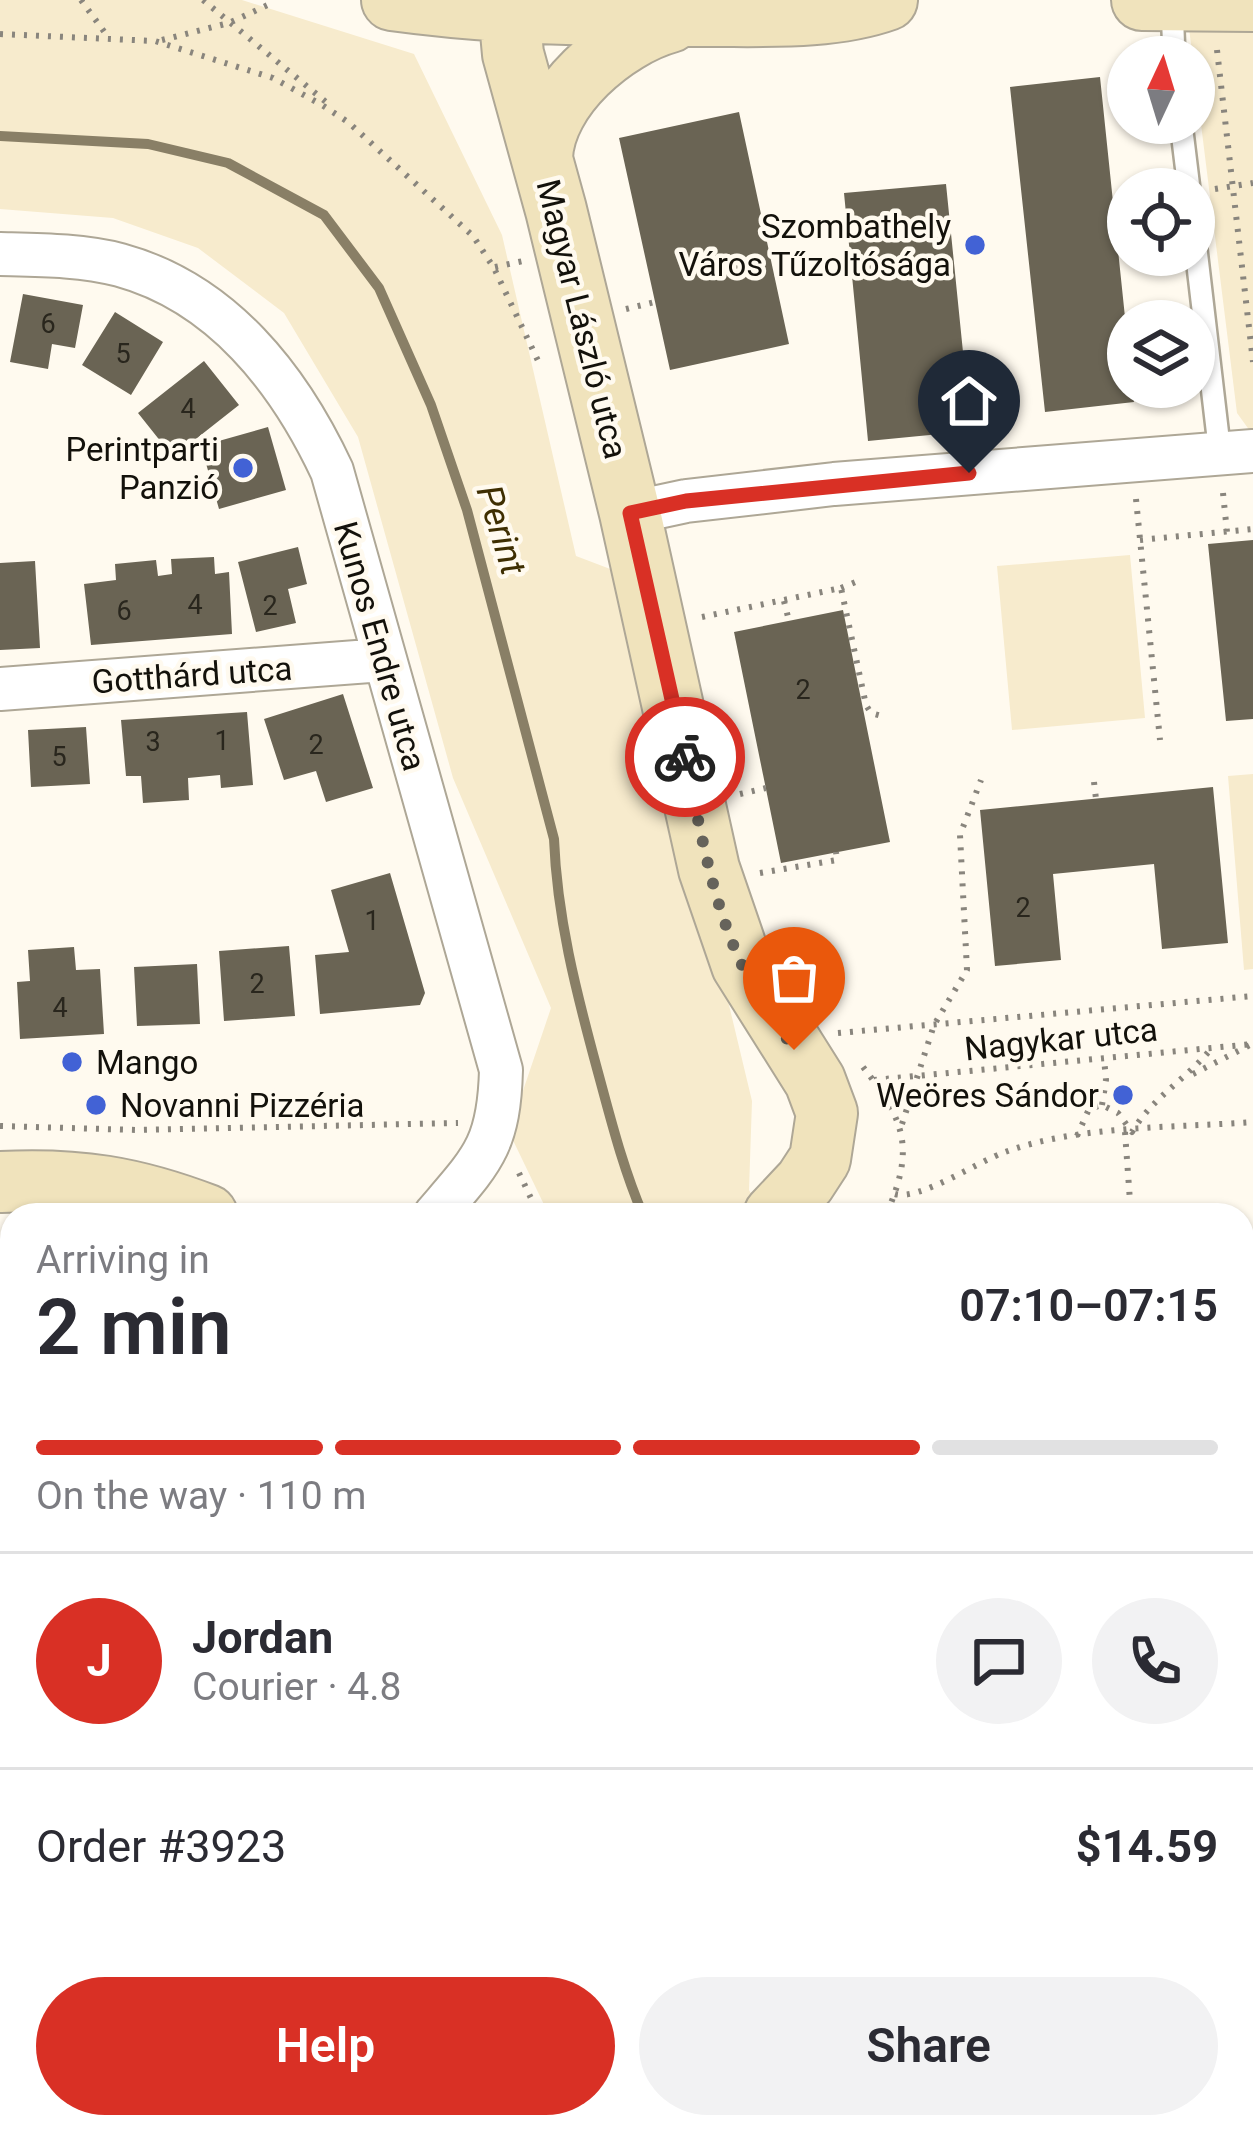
<!DOCTYPE html>
<html lang="en">
<head>
<meta charset="utf-8">
<style>
  :root { --surface:#fff; --page:#f2f2f3; --text:#2b2b33; --muted:#7c7c81; --line:#e1e1e2; --accent:#d93025 }
  body { margin:0; font-family:Roboto,sans-serif; background:var(--page); color:var(--text); height:100vh; display:flex; flex-direction:column; font-size:45px; white-space:nowrap }
  * { box-sizing:border-box; margin:0 }
  p { font-size:39px; color:var(--muted) }
  .icon { flex:none; width:66px; height:66px; fill:none; stroke:currentColor; stroke-width:2; stroke-linecap:round; stroke-linejoin:round }
  .map { position:relative; flex:1; overflow:hidden }
  .panel { position:absolute; left:0px; top:1203px; width:1254px; height:936px; display:flex; flex-direction:column; background:var(--surface); border-radius:36px 36px 0 0; box-shadow:0 3px 9px #0004 }
  .panel>* { flex:none }
  .needle { width:78px; rotate:4deg }
  .controls { position:absolute; left:1107px; top:36px; display:grid; gap:24px }
  .controls a { display:grid; place-items:center; width:108px; height:108px; border-radius:50%; background:var(--surface); box-shadow:0 3px 9px #0004; font-size:60px }
  .pin { position:absolute; display:grid; place-items:center; width:102px; height:102px; color:#fff; margin:-123px -51px; border-radius:50% 50% 50% 0; rotate:-45deg; box-shadow:0 0 12px #0007 }
  .pin .icon { rotate:45deg }
  .courier { position:absolute; display:grid; place-items:center; width:120px; height:120px; margin:-60px; border:9px solid #d93025; border-radius:50%; background:#fff; color:#222; box-shadow:0 3px 15px #0007 }
  .headline em { font-style:normal; font-weight:600 }
  .headline div { display:flex; flex-direction:column-reverse }
  .headline { display:flex; align-items:center; justify-content:space-between; height:204px; padding:0 36px }
  h1 { font-size:78px; font-weight:600; line-height:90px }
  .bar { display:grid; grid-template-columns:repeat(4,1fr); gap:18px 12px; align-content:center; height:144px; padding:0 36px }
  .bar i { height:15px; border-radius:9px; background:var(--line) }
  .bar .current { background:var(--accent) }
  .bar p { grid-column:span 4 }
  .line { display:flex; align-items:center; gap:30px; padding:0 36px; border-top:3px solid var(--line) }
  .line div { flex:1 }
  .round { display:grid; place-items:center; flex:none; width:126px; height:126px; border-radius:63px; background:var(--page) }
  .button { display:flex; gap:24px; margin-top:auto; padding:24px 36px }
  .button a { flex:1; height:138px; border-radius:72px; background:var(--accent); color:#fff; font-size:48px; font-weight:600; line-height:138px; text-align:center }
  .button a+a { background:var(--page); color:var(--text) }
  .map>svg:first-child { display:block }
  .green { fill:#f7ebcd }
  .lines { fill:none; stroke-linecap:round; stroke-linejoin:round }
  .stream { stroke:#897f66; stroke-width:10 }
  .building { fill:#6a6454 }
  .lane-casing { stroke:#aea796; stroke-width:26 }
  .street-casing { stroke:#aea796; stroke-width:46 }
  .secondary-casing { stroke:#aea796; stroke-width:64 }
  .path { stroke:#89857d; stroke-width:6; stroke-dasharray:3 9; stroke-linecap:butt }
  .lane { stroke:#fff; stroke-width:21 }
  .street { stroke:#fff; stroke-width:42 }
  .secondary { stroke:#f0e3bc; stroke-width:60 }
  .done { stroke:#66635b; stroke-width:12; stroke-dasharray:0 21.6 }
  .route { stroke:#d93025; stroke-width:15 }
  .poi-dot { fill:#4262d5; stroke:#fffaef; stroke-width:4.5 }
  .labels { text-anchor:middle; dominant-baseline:central; stroke-width:9; stroke-linejoin:round; paint-order:stroke }
  .number-label { font-size:27px; fill:#29261d }
  .poi-label { font-size:33px; fill:#13110b; stroke:#fffaef; text-anchor:end }
  .street-label { font-size:33px; fill:#13110b; stroke:#fffaef }
  .water-label { font-size:36px; font-style:italic; fill:#3e2e01; stroke:#fffaef }
</style>
</head>
<body>
<div class="map">
<svg width="1253" height="2139" viewBox="0 0 1253 2139">
  <rect width="100%" height="100%" fill="#fffaef"/>
  <path class="green" d="M0 0H242L414 54 502 235 576 556 626 575 752 1101 749 1190 763 1215H549L509 1132 551 1008 453 778 358 437 284 313 198 248 113 218 0 209Z
    M1253 25V431H1250L1237 413 1189 28Z
    M1130 555 1145 718 1012 730 997 566Z
    M1253 774V969L1244 970 1228 776Z
    M1242 1519 1253 1524V1698L1242 1692Z"/>
  <g class="lines">
    <path class="stream" d="M0 136 148 144 228 163 324 215 379 288 431 405 467 510 554 839C557 917 576 991 596 1065 610 1116 622 1166 643 1215
      M1242 1599 1253 1604"/>
  </g>
  <path class="building" d="M1100 77 1128 346V387H1132L1134 402 1045 412 1010 87Z
    M739 112 789 344 670 370 619 138Z
    M946 184 971 431 868 441 844 193Z
    M23 294 83 305 75 348 52 344 48 369 10 362Z
    M115 312 163 342 131 395 82 365Z
    M204 361 239 405 173 457 138 413Z
    M268 427 286 490 219 509 201 446Z
    M1253 540V719L1226 721 1208 544Z
    M298 547 307 584 288 589 296 623 256 632 238 562Z
    M214 557 215 574 229 572 232 634 91 645 84 584 116 580 115 564 156 560 158 576 172 574 171 559Z
    M35 561 40 648 0 650V563Z
    M843 610 890 842 781 863 734 632Z
    M343 694 373 788 326 802 316 771 284 780 264 719Z
    M247 712 253 785 221 788 220 775 188 778 189 800 143 803 141 776H126L121 720Z
    M86 727 90 784 31 787 28 730Z
    M1213 787 1228 943 1162 949 1154 864 1053 874 1061 960 995 966 980 810Z
    M390 873 425 993 420 1005 320 1014 315 955 349 952 331 890Z
    M289 946 295 1016 224 1021 219 951Z
    M74 947 76 970 100 969 104 1034 20 1039 17 982 30 981 28 950Z
    M197 964 200 1024 137 1026 134 967Z
    M1253 1253V1308L1242 1309V1254Z
    M0 1269H12V1341L0 1342Z
    M1253 1344V1413L1242 1414V1345Z
    M1253 1980V2139H1188L1181 2127H1242V1986Z
    M12 1988V2038L0 2041V1992Z
    M339 2127H651L635 2134 637 2139H344Z
    M948 2127H1010L1018 2130 1015 2139H943Z"/>
  <g class="lines">
    <defs>
      <path id="lane" d="M1172 4 1174 57
        M1181 123 1189 189
        M1194 232 1220 454
        M1242 1701 1253 1708"/>
      <path id="street" d="M0 254C40 255 81 255 120 265 222 293 289 379 332 471L501 1070C499 1146 482 1160 435 1215
        M630 513 686 501 834 484 1253 451
        M0 689 383 660"/>
      <path id="secondary" d="M392 0C502 15 602 16 713 16 769 16 834 19 887 0
        M508 0 513 54 556 210 630 513 709 869 742 965 815 1081 827 1113 820 1159 805 1182 774 1215
        M1142 0 1253 1
        M542 158C544 97 615 37 670 22
        M0 1182C77 1178 134 1187 207 1215
        M821 2127 826 2139"/>
    </defs>
    <use href="#lane" class="lane-casing"/>
    <use href="#street" class="street-casing"/>
    <use href="#secondary" class="secondary-casing"/>
    <path class="path" d="M81 0 108 37
      M203 0 332 107
      M0 34 155 41 273 78 322 105 348 122 473 236 494 268 541 367
      M162 40 229 23 272 3
      M1217 50 1253 362
      M1215 189 1253 183
      M495 267 523 261
      M626 309 655 302
      M1223 493 1227 532
      M1136 499 1160 740
      M1140 540 1253 529
      M841 588 858 581
      M784 601 789 621
      M702 617 841 588 866 705 871 713 882 716
      M1094 782 1096 799
      M740 794 766 788
      M760 873 837 860 836 852
      M838 1033 1253 996
      M863 1067C906 1122 915 1149 886 1215
      M1193 1074 1250 1045
      M874 1080 1253 1044
      M1102 1105 1106 1080 1104 1058
      M902 1124 934 1025 967 970 960 835 981 780
      M0 1126 138 1130 458 1123
      M1125 1132 1131 1215
      M1077 1136 1089 1109 1102 1105 1118 1113 1132 1132C1152 1098 1185 1080 1210 1050
      M519 1173 539 1215
      M895 1194C919 1201 979 1161 1005 1152 1079 1125 1175 1128 1253 1122
      M1242 1482 1253 1487"/>
    <use href="#lane" class="lane"/>
    <use href="#street" class="street"/>
    <use href="#secondary" class="secondary"/>
  </g>
  <g class="lines">
    <path class="done" d="M685 757C700 826 711 898 741 963 756 993 776 1021 794 1050"/>
    <path class="route" d="M685 757 630 513 686 501 969 473"/>
  </g>
  <g class="poi-dot">
    <circle cx="975" cy="245" r="12"/>
    <circle cx="243" cy="468" r="12"/>
    <circle cx="72" cy="1062" r="12"/>
    <circle cx="1123" cy="1095" r="12"/>
    <circle cx="96" cy="1105" r="12"/>
  </g>
  <g class="labels">
    <g class="number-label">
      <text x="48" y="324">6</text>
      <text x="123" y="354">5</text>
      <text x="188" y="409">4</text>
      <text x="195" y="605">4</text>
      <text x="270" y="606">2</text>
      <text x="124" y="611">6</text>
      <text x="803" y="690">2</text>
      <text x="222" y="741">1</text>
      <text x="153" y="742">3</text>
      <text x="316" y="745">2</text>
      <text x="59" y="757">5</text>
      <text x="1023" y="908">2</text>
      <text x="372" y="921">1</text>
      <text x="257" y="984">2</text>
      <text x="60" y="1008">4</text>
    </g>
    <g class="poi-label">
      <text x="951" y="226">Szombathely<tspan x="951" dy="38">Város Tűzoltósága</tspan></text>
      <text x="219" y="449">Perintparti<tspan x="219" dy="38">Panzió</tspan></text>
      <text x="96" y="1062" text-anchor="start">Mango</text>
      <text x="1099" y="1095">Weöres Sándor</text>
      <text x="120" y="1105" text-anchor="start">Novanni Pizzéria</text>
    </g>
    <g class="street-label">
      <text transform="translate(582 319) rotate(76)">Magyar László utca</text>
      <text transform="translate(380 646) rotate(74)">Kunos Endre utca</text>
      <text transform="translate(192 675) rotate(-4)">Gotthárd utca</text>
      <text transform="translate(1061 1039) rotate(-6)">Nagykar utca</text>
    </g>
    <g class="water-label">
      <text transform="translate(501 530) rotate(73)">Perint</text>
    </g>
  </g>
</svg>
<div class="controls">
<a><svg class="needle" viewBox="-14 -14 28 28"><path d="M0-13l5 13h-10z" fill="#e53935"/><path d="M0 13l5-13h-10z" fill="#7c7c81"/></svg></a>
<a><svg class="icon" aria-label="locate" viewBox="0 0 24 24"><circle cx="12" cy="12" r="6"/><path d="M12 2v4M12 18v4M2 12h4M18 12h4"/></svg></a>
<a><svg class="icon" aria-label="layers" viewBox="0 0 24 24"><path d="M12 4l9 5-9 5-9-5zM3 14l9 5 9-5"/></svg></a>
</div>
<div class="pin" style="left:794px;top:1050px;background:#ea580c"><svg class="icon" aria-label="bag" viewBox="0 0 24 24"><path d="M5 8h14l-1 12H6zM9 8a3 3 0 0 1 6 0"/></svg></div>
<div class="pin" style="left:969px;top:473px;background:#1f2937"><svg class="icon" aria-label="home" viewBox="0 0 24 24"><path d="M3 11l9-7 9 7M6 9v11h12V9"/></svg></div>
<div class="courier" style="left:685px;top:757px"><svg class="icon" aria-label="bike" viewBox="0 0 24 24"><circle cx="6" cy="16" r="4"/><circle cx="18" cy="16" r="4"/><path d="M6 16l4-8h5l3 8M10 8l3 8H6M13 5h3"/></svg></div>
<section class="panel">
<div class="headline"><div><h1>2 min</h1><p>Arriving in</p></div><em>07:10–07:15</em></div>
<div class="bar"><i class="current"></i><i class="current"></i><i class="current"></i><i></i><p>On the way · 110 m</p></div>
<div class="line" style="height:216px"><b class="round" style="background:var(--accent);color:#fff">J</b><div><b>Jordan</b><p>Courier · 4.8</p></div><a class="round"><svg class="icon" aria-label="chat" viewBox="0 0 24 24"><path d="M4 5h16v11H9l-5 4z"/></svg></a><a class="round"><svg class="icon" aria-label="phone" viewBox="0 0 24 24"><path d="M5 4h4l2 5-3 2q2 4 5 5l2-3 5 2v4C11 20 4 13 5 4z"/></svg></a></div>
<div class="line" style="height:156px"><div>Order #3923</div><b>$14.59</b></div>
<div class="button"><a>Help</a><a>Share</a></div>
</section>
</div>
</body>
</html>
